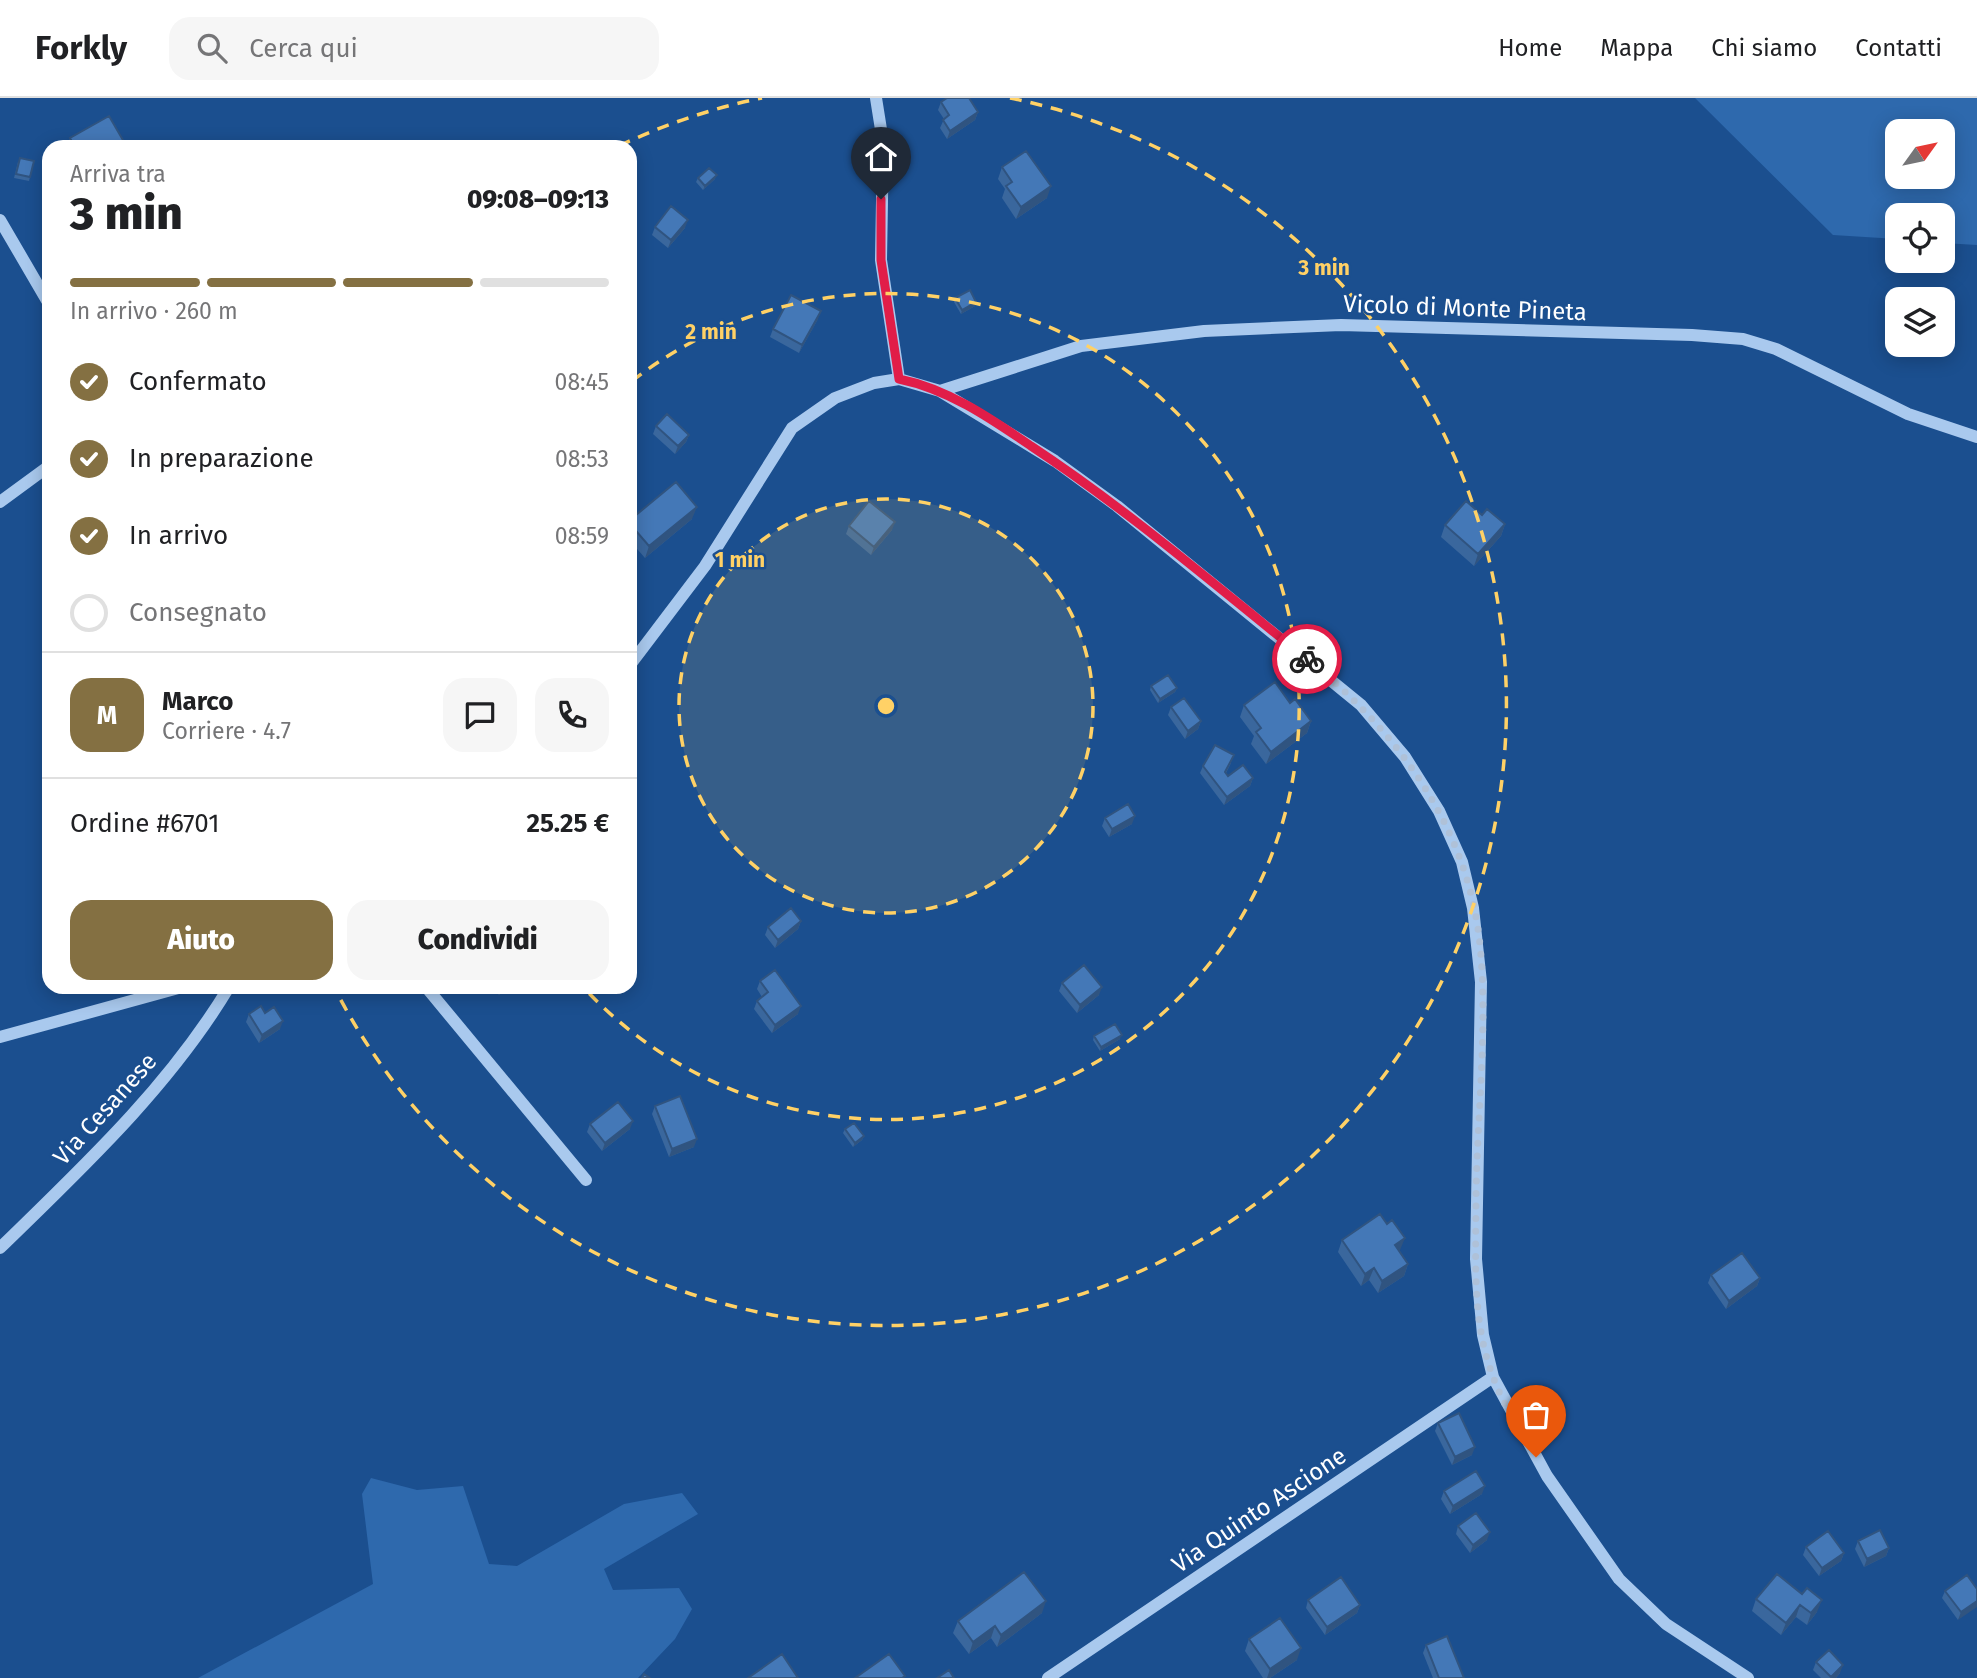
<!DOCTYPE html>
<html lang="it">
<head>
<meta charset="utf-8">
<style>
  :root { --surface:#fff; --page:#f6f6f6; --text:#202124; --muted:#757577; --line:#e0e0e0; --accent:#847042 }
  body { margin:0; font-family:"Fira Sans",sans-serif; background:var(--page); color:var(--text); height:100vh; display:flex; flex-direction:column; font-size:26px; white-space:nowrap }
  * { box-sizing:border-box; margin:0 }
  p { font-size:23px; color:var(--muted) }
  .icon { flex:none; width:38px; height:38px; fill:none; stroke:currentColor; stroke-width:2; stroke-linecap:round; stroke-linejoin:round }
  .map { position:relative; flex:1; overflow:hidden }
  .side { position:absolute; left:42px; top:42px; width:595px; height:854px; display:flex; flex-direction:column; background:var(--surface); border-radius:21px; box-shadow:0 4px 18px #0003 }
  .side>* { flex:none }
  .needle { width:46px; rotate:57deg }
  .tools { position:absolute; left:1885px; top:21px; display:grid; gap:14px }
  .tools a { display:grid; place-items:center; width:70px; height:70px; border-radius:14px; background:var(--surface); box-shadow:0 4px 18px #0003; font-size:35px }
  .pin { position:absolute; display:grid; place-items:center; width:60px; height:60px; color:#fff; margin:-72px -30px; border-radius:50% 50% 50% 0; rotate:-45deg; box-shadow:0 0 7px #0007 }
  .pin .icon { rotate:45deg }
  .courier { position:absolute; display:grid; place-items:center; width:70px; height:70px; margin:-35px; border:5px solid #e11d48; border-radius:50%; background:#fff; color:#222; box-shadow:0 2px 9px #0007 }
  .overview em { font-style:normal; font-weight:800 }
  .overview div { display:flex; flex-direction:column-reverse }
  .overview { display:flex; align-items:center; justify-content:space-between; height:119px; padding:0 28px }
  h1 { font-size:46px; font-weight:800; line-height:52px }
  .bar { display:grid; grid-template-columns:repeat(4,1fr); gap:10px 7px; align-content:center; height:84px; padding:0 28px }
  .bar i { height:9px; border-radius:5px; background:var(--line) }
  .bar .current { background:var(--accent) }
  .bar p { grid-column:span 4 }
  .line { display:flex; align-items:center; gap:18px; padding:0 28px; border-top:2px solid var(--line) }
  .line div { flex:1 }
  .round { display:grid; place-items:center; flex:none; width:74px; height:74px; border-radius:21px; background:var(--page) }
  ol { padding:0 28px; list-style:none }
  li { display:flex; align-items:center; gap:21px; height:77px }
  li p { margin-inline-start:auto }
  li .icon { padding:7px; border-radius:50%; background:var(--accent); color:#fff; stroke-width:4 }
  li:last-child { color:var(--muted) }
  li i { width:38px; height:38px; border:4px solid var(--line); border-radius:50% }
  .cta { display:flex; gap:14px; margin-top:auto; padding:14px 28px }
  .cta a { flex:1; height:80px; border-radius:21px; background:var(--accent); color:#fff; font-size:28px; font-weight:800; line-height:80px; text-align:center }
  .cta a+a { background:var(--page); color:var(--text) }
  header { display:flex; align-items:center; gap:42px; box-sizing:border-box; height:98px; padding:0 35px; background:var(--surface); border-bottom:2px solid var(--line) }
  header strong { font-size:33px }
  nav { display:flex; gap:38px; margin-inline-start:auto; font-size:24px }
  .search { width:490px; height:63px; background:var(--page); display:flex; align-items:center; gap:18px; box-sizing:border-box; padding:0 24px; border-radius:21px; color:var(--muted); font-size:26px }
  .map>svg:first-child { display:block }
  .green { fill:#2e69ad; fill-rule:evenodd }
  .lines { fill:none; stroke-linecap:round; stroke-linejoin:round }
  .minor { stroke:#a9c9ee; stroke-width:12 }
  .wall { fill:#3a679d }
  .shaded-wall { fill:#305480 }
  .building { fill:#4478b7; stroke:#305480; stroke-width:2 }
  .done { stroke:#afc1d8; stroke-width:7; stroke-dasharray:0 12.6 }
  .route { stroke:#e11d48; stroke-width:9 }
  .ring { fill:none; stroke:#ffd166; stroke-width:3.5; stroke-dasharray:12 9 }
  .labels { text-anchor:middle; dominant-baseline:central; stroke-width:5; stroke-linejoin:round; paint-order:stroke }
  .street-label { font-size:24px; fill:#fff; stroke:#1b4f8f }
  .centre { fill:#ffd166; stroke:#1b4f8f; stroke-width:3.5 }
  .ring-label { font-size:21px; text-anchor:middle; font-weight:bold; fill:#ffd166; stroke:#1b4f8f; stroke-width:5; stroke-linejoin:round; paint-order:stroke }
</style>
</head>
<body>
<header>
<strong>Forkly</strong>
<div class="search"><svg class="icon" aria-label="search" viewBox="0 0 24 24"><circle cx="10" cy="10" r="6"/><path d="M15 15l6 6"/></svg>Cerca qui</div>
<nav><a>Home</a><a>Mappa</a><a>Chi siamo</a><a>Contatti</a></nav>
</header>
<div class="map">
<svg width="1977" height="1580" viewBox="0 0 1977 1580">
  <rect width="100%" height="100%" fill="#1b4f8f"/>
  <path class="green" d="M1695 0H1977V147L1943 145 1942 117H1897V141L1833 137ZM1897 33H1942V79H1897Z
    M371 1380 417 1392 463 1388 489 1466 517 1468 624 1406 682 1395 698 1416 604 1471 613 1492 679 1490 692 1511 675 1541 638 1580H198L373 1486 362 1396Z"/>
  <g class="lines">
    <path class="minor" d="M876 0 883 44 881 162 899 281
      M0 122 49 206
      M940 293 1081 248 1204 233 1341 227 1692 237 1743 241 1776 251 1908 316 1977 339
      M0 404 49 368
      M630 567 705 468 792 330 835 300 874 285 899 281 940 293 1055 363 1117 408 1361 607 1405 659 1439 713 1462 764 1473 810 1481 884 1476 1161 1483 1237 1493 1279 1547 1378 1619 1481 1666 1526 1748 1580
      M426 889 586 1082
      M0 939 182 889
      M0 1150C82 1070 169 989 229 889
      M1048 1580 1493 1279"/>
  </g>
  <path class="wall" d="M941 4 978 14 975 22 947 41 940 30 944 21 938 12Z
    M70 40 127 49H67Z
    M18 64 30 79 29 83 14 80Z
    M1002 69 1047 100 1016 121 1002 100 1005 91 998 81Z
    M698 80 715 81 703 92 696 84Z
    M655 129 685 130 668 150 652 137Z
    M955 200 976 204 975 208 961 216 954 204Z
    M818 221 799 255 770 239 773 231Z
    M656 328 689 337 686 344 675 356 653 336Z
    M1482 417 1505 426 1501 438 1474 468 1441 439 1445 427Z
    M692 421 645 460 630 443V422Z
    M849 428 892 432 871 457 846 436Z
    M1151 588 1177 590 1175 594 1158 605 1150 592Z
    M1290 605 1311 623 1307 635 1266 666 1251 646 1254 638 1240 619 1244 607Z
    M1171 609 1201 623 1198 631 1185 641 1168 617Z
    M1231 665 1226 675 1228 678 1253 680 1250 688 1224 707 1200 675 1203 668Z
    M1105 720 1132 726 1109 739 1102 728Z
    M801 823 798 831 775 850 765 837 768 829Z
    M760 883 798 916 772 935 754 911 757 903 762 899 757 891Z
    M1062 885 1099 897 1077 915 1059 893Z
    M373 889H383L378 894Z
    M493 889H510L499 897Z
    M265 915 280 931 259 945 246 924 249 916Z
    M1094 938 1120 941 1100 953 1093 942Z
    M655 1008 694 1049 669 1059 652 1016Z
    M590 1026 630 1031 602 1053 587 1034Z
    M845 1031 864 1038 862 1042 853 1049 843 1035Z
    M1342 1142 1400 1152 1399 1153 1408 1166 1404 1178 1378 1195 1369 1182 1361 1188 1338 1154Z
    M1711 1177 1760 1180 1757 1188 1726 1211 1708 1185Z
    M1438 1325 1472 1357 1452 1367 1435 1333Z
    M1444 1393 1482 1396 1450 1416 1441 1401Z
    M1458 1428 1487 1442 1470 1455 1456 1436Z
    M1858 1443 1889 1450 1886 1458 1864 1469 1855 1451Z
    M1806 1449 1844 1455 1841 1463 1819 1478 1803 1457Z
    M1777 1476 1817 1514 1807 1527 1796 1519 1781 1537 1752 1513 1756 1501Z
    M1977 1491 1958 1522 1942 1500 1945 1493Z
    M1308 1502 1360 1507 1357 1515 1325 1537 1306 1510Z
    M1042 1515 997 1549 991 1540 969 1556 953 1535 958 1523Z
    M1249 1541 1297 1562 1270 1580H1263L1245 1553Z
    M1426 1547 1464 1580H1433L1423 1555Z
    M1816 1564 1840 1575 1836 1580H1821L1813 1572Z"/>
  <path class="shaded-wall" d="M978 14 975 22 947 41 950 33Z
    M717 77 715 81 703 92 705 88Z
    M1051 88 1047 100 1016 121 1021 109Z
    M688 122 685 130 668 150 671 142Z
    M976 204 975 208 961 216 962 212Z
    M821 213 818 221 799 255 802 247Z
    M689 337 686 344 675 356 678 348Z
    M697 409 692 421 645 460 649 448Z
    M895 424 892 432 871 457 874 449Z
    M1505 426 1501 438 1474 468 1478 456Z
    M1177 590 1175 594 1158 605 1160 601Z
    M1201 623 1198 631 1185 641 1188 633Z
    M1311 623 1307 635 1266 666 1271 654Z
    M1253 680 1250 688 1224 707 1227 699Z
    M1135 718 1132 726 1109 739 1112 731Z
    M801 823 798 831 775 850 778 842Z
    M503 889H510L499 897Z
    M1102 889 1099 897 1077 915 1080 907Z
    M801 908 798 916 772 935 775 927Z
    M283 923 280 931 259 945 262 937Z
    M1122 937 1120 941 1100 953 1101 949Z
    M633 1023 630 1031 602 1053 605 1045Z
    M864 1038 862 1042 853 1049 855 1045Z
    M697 1041 694 1049 669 1059 672 1051Z
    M1405 1140 1400 1152 1391 1159 1395 1147Z
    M1408 1166 1404 1178 1378 1195 1382 1183Z
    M1374 1170 1369 1182 1361 1188 1365 1176Z
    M1760 1180 1757 1188 1726 1211 1729 1203Z
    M1475 1349 1472 1357 1452 1367 1455 1359Z
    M1485 1388 1482 1396 1450 1416 1453 1408Z
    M1490 1434 1487 1442 1470 1455 1473 1447Z
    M1889 1450 1886 1458 1864 1469 1867 1461Z
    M1844 1455 1841 1463 1819 1478 1822 1470Z
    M1822 1502 1817 1514 1807 1527 1811 1515Z
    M1046 1503 1042 1515 997 1549 1001 1537Z
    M1977 1503V1509L1958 1522 1961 1514Z
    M1360 1507 1357 1515 1325 1537 1327 1529Z
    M1800 1507 1796 1519 1781 1537 1786 1525Z
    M995 1528 991 1540 969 1556 973 1544Z
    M1301 1550 1297 1562 1270 1580H1267L1270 1571Z
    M1843 1567 1840 1575 1836 1580H1831Z"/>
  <path class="building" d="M947 0H969L978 14 950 33 943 22 949 17 941 4Z
    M109 18 127 49H75L70 40Z
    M1026 53 1051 88 1021 109 1006 88 1012 84 1002 69Z
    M20 60 34 63 30 79 16 76Z
    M709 70 717 77 705 88 698 80Z
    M671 108 688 122 671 142 655 129Z
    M970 192 976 204 962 212 955 200Z
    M791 197 821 213 802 247 773 231Z
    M667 316 689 337 678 348 656 328Z
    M676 384 697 409 649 448 630 426V422Z
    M869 403 895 424 874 449 849 428Z
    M1466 403 1482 417 1487 411 1505 426 1478 456 1445 427Z
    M1168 577 1177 590 1160 601 1151 588Z
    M1275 584 1290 605 1295 601 1311 623 1271 654 1256 634 1261 630 1244 607Z
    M1184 600 1201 623 1188 633 1171 609Z
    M1215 647 1234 657 1225 674 1228 678 1243 667 1253 680 1227 699 1203 668Z
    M1128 706 1135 718 1112 731 1105 720Z
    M791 810 801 823 778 842 768 829Z
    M1084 867 1102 889 1080 907 1062 885Z
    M775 872 801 908 775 927 757 903 768 894 760 883Z
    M261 908 265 915 274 909 283 923 262 937 249 916Z
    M1115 926 1122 937 1101 949 1094 938Z
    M680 998 697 1041 672 1051 655 1008Z
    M618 1004 633 1023 605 1045 590 1026Z
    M854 1025 864 1038 855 1045 845 1031Z
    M1380 1116 1387 1126 1392 1122 1405 1140 1395 1147 1408 1166 1382 1183 1374 1170 1365 1176 1342 1142Z
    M1742 1155 1760 1180 1729 1203 1711 1177Z
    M1459 1315 1475 1349 1455 1359 1438 1325Z
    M1476 1373 1485 1388 1453 1408 1444 1393Z
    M1476 1415 1490 1434 1473 1447 1458 1428Z
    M1880 1432 1889 1450 1867 1461 1858 1443Z
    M1828 1433 1844 1455 1822 1470 1806 1449Z
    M1024 1474 1046 1503 1001 1537 995 1528 973 1544 958 1523Z
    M1777 1476 1802 1496 1807 1490 1822 1502 1811 1515 1800 1507 1786 1525 1756 1501Z
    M1967 1477 1977 1491V1503L1961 1514 1945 1493Z
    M1341 1479 1360 1507 1327 1529 1308 1502Z
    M1280 1520 1301 1550 1270 1571 1249 1541Z
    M1447 1538 1464 1580H1439L1426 1547Z
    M1829 1552 1843 1567 1831 1579 1816 1564Z
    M782 1556 798 1580H748Z
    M889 1556 905 1578 902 1580H855Z
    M949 1572 954 1580H937Z
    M644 1576 650 1580H642Z"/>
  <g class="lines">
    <path class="done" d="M1307 561C1397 633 1468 728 1480 847 1488 929 1477 1018 1476 1101 1476 1156 1472 1217 1490 1270 1500 1302 1519 1331 1536 1359"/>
    <path class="route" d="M881 101V162L899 281C948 291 990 320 1031 348 1128 412 1216 488 1307 561"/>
  </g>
  <circle cx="886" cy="608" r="207" fill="#ffd166" fill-opacity=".12"/>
  <g class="ring">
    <circle cx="886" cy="608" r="207"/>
    <path d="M632 283A413 413 0 1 1 584 890"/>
    <path d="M619 48A620 620 0 0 1 762 0M1010 0A620 620 0 1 1 334 889"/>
  </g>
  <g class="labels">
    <g class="street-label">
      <text transform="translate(1465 210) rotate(2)">Vicolo di Monte Pineta</text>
      <text transform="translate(105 1011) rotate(-48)">Via Cesanese</text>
      <text transform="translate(1259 1412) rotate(-34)">Via Quinto Ascione</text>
    </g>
  </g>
  <circle cx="886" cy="608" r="10" class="centre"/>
  <g class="ring-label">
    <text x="1324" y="177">3 min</text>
    <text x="711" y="241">2 min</text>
    <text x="740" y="469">1 min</text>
  </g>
</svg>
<div class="tools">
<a><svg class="needle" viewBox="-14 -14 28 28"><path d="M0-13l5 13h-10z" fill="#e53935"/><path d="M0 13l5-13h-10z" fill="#757577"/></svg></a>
<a><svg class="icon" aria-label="locate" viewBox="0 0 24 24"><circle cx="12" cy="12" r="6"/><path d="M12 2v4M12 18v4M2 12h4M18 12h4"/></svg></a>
<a><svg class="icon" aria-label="layers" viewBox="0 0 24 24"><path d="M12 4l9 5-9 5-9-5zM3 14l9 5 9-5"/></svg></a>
</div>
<div class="pin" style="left:1536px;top:1359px;background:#ea580c"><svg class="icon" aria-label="bag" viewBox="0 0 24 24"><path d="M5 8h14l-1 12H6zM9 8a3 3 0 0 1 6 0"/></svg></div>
<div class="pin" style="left:881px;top:101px;background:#1f2937"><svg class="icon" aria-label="home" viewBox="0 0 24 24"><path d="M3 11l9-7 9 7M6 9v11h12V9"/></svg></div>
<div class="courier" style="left:1307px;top:561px"><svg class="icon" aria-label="bike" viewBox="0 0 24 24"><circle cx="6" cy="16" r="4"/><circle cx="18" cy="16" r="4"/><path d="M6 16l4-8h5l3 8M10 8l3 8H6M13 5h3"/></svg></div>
<section class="side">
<div class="overview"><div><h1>3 min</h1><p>Arriva tra</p></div><em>09:08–09:13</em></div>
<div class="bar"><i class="current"></i><i class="current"></i><i class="current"></i><i></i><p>In arrivo · 260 m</p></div>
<ol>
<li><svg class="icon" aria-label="check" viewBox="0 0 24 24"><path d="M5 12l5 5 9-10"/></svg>Confermato<p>08:45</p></li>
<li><svg class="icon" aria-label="check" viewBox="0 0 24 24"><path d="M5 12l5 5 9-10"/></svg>In preparazione<p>08:53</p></li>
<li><svg class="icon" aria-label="check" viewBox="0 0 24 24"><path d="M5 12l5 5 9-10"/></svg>In arrivo<p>08:59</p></li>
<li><i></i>Consegnato</li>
</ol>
<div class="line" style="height:126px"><b class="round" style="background:var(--accent);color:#fff">M</b><div><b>Marco</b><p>Corriere · 4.7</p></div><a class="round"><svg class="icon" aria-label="chat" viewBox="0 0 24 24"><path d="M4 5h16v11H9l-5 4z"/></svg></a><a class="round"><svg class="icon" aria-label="phone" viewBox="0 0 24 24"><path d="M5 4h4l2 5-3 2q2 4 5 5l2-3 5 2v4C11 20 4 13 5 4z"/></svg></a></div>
<div class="line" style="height:91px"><div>Ordine #6701</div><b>25.25 €</b></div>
<div class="cta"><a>Aiuto</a><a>Condividi</a></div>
</section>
</div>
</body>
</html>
